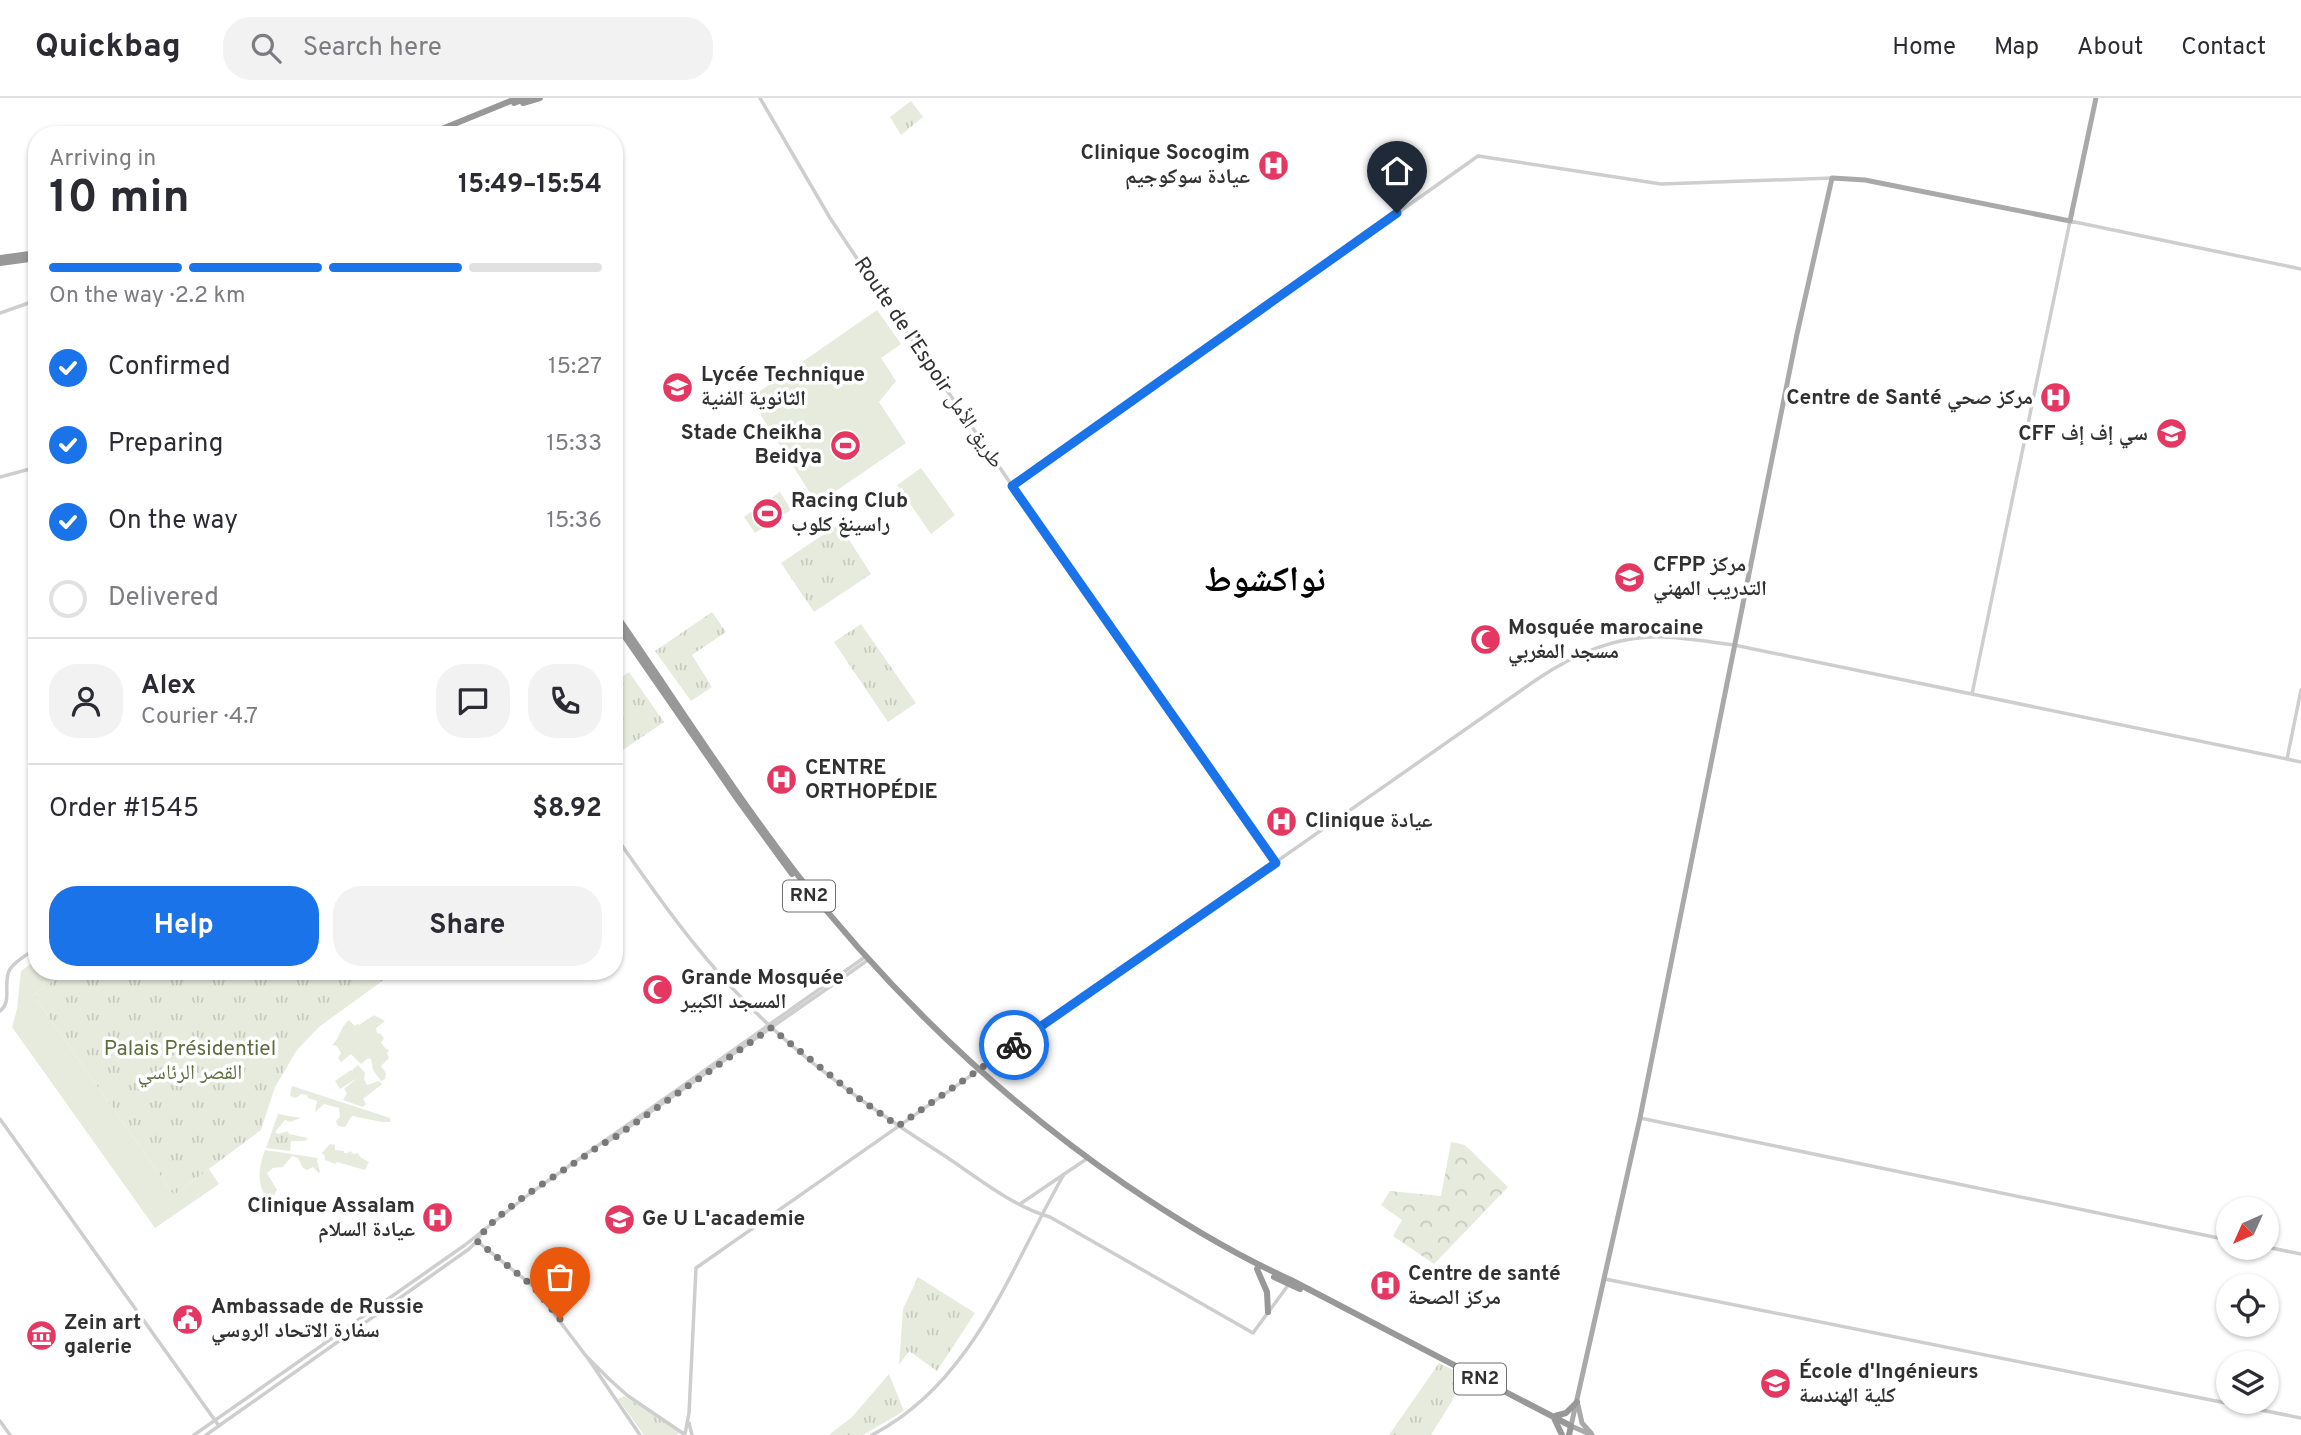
<!DOCTYPE html>
<html lang="en">
<head>
<meta charset="utf-8">
<style>
  :root { --surface:#fff; --page:#f2f2f3; --text:#2b2b33; --muted:#7c7c81; --line:#e1e1e2; --accent:#1a73e8 }
  body { margin:0; font-family:Overpass,"Noto Naskh Arabic",sans-serif; background:var(--page); color:var(--text); height:100vh; display:flex; flex-direction:column; font-size:26px; white-space:nowrap }
  * { box-sizing:border-box; margin:0 }
  p { font-size:23px; color:var(--muted) }
  .icon { flex:none; width:38px; height:38px; fill:none; stroke:currentColor; stroke-width:2; stroke-linecap:round; stroke-linejoin:round }
  .map { position:relative; flex:1; overflow:hidden }
  .panel { position:absolute; left:28px; top:28px; width:595px; height:854px; display:flex; flex-direction:column; background:var(--surface); border-radius:28px; box-shadow:0 2px 5px #0004 }
  .panel>* { flex:none }
  .needle { width:46px; rotate:225deg }
  .controls { position:absolute; left:2216px; top:1099px; display:grid; gap:14px }
  .controls a { display:grid; place-items:center; width:63px; height:63px; border-radius:50%; background:var(--surface); box-shadow:0 2px 5px #0004; font-size:35px }
  .pin { position:absolute; display:grid; place-items:center; width:60px; height:60px; color:#fff; margin:-72px -30px; border-radius:50% 50% 50% 0; rotate:-45deg; box-shadow:0 0 7px #0007 }
  .pin .icon { rotate:45deg }
  .courier { position:absolute; display:grid; place-items:center; width:70px; height:70px; margin:-35px; border:5px solid #1a73e8; border-radius:50%; background:#fff; color:#222; box-shadow:0 2px 9px #0007 }
  .headline em { font-style:normal; font-weight:700 }
  .headline div { display:flex; flex-direction:column-reverse }
  .headline { display:flex; align-items:center; justify-content:space-between; height:119px; padding:0 21px }
  h1 { font-size:46px; font-weight:700; line-height:52px }
  .bar { display:grid; grid-template-columns:repeat(4,1fr); gap:10px 7px; align-content:center; height:84px; padding:0 21px }
  .bar i { height:9px; border-radius:5px; background:var(--line) }
  .bar .current { background:var(--accent) }
  .bar p { grid-column:span 4 }
  .line { display:flex; align-items:center; gap:18px; padding:0 21px; border-top:2px solid var(--line) }
  .line div { flex:1 }
  .round { display:grid; place-items:center; flex:none; width:74px; height:74px; border-radius:28px; background:var(--page) }
  ol { padding:0 21px; list-style:none }
  li { display:flex; align-items:center; gap:21px; height:77px }
  li p { margin-inline-start:auto }
  li .icon { padding:7px; border-radius:50%; background:var(--accent); color:#fff; stroke-width:4 }
  li:last-child { color:var(--muted) }
  li i { width:38px; height:38px; border:4px solid var(--line); border-radius:50% }
  .cta { display:flex; gap:14px; margin-top:auto; padding:14px 21px }
  .cta a { flex:1; height:80px; border-radius:28px; background:var(--accent); color:#fff; font-size:28px; font-weight:700; line-height:80px; text-align:center }
  .cta a+a { background:var(--page); color:var(--text) }
  header { display:flex; align-items:center; gap:42px; box-sizing:border-box; height:98px; padding:0 35px; background:var(--surface); border-bottom:2px solid var(--line) }
  header strong { font-size:33px }
  nav { display:flex; gap:38px; margin-inline-start:auto; font-size:24px }
  .search { width:490px; height:63px; background:var(--page); display:flex; align-items:center; gap:18px; box-sizing:border-box; padding:0 24px; border-radius:28px; color:var(--muted); font-size:26px }
  .map>svg:first-child { display:block }
  .green { fill:#e7ebdd }
  .forest { fill:url(#forest-crowns) }
  .park { fill:url(#park-tufts) }
  .lines { fill:none; stroke-linecap:round; stroke-linejoin:round }
  .minor { stroke:#cecece; stroke-width:3.5 }
  .major { stroke:#a9a9a9; stroke-width:5 }
  .highway { stroke:#989898; stroke-width:6 }
  .done { stroke:#797979; stroke-width:7; stroke-dasharray:0 12.6 }
  .route { stroke:#1a73e8; stroke-width:9 }
  .labels { text-anchor:middle; dominant-baseline:central; stroke-width:7; stroke-linejoin:round; paint-order:stroke }
  .shield { fill:#fff; stroke:#6f6f6f; stroke-width:2 }
  .shield-label { font-size:19px; font-weight:bold; fill:#313131 }
  .poi-label { font-size:21px; font-weight:bold; fill:#313131; stroke:#fff; text-anchor:start }
  .street-label { font-size:21px; fill:#313131; stroke:#fff }
  .park-label { font-size:21px; fill:#5d6e3e; stroke:#fff }
  .town-label { font-size:35px; font-weight:bold; fill:#000; stroke:#fff }
</style>
</head>
<body>
<header>
<strong>Quickbag</strong>
<div class="search"><svg class="icon" aria-label="search" viewBox="0 0 24 24"><circle cx="10" cy="10" r="6"/><path d="M15 15l6 6"/></svg>Search here</div>
<nav><a>Home</a><a>Map</a><a>About</a><a>Contact</a></nav>
</header>
<div class="map">
<svg width="2301" height="1337" viewBox="0 0 2301 1337">
  <defs>
    <pattern id="forest-crowns" width="20" height="18" patternUnits="userSpaceOnUse" patternTransform="scale(1.75)"><rect width="20" height="18" fill="#e7ebdd"/><path d="M2 6a3 3 0 1 1 6 0M12 15a3 3 0 1 1 6 0" fill="none" stroke="#c7cabe"/></pattern>
    <pattern id="park-tufts" width="24" height="20" patternUnits="userSpaceOnUse" patternTransform="scale(1.75)"><rect width="24" height="20" fill="#e7ebdd"/><path d="M3 7l-1-3M5 7V3M7 7l1-3M15 17l-1-3M17 17v-4M19 17l1-3" fill="none" stroke="#c7cabe"/></pattern>
  </defs>
  <rect width="100%" height="100%" fill="#fff"/>
  <path class="green" d="M877 212 901 246 881 260 896 283 879 304 906 345 817 406 750 300Z
    M921 370 955 417 931 436 897 387Z
    M780 394 791 412 755 435 744 419Z
    M37 861V873H67L33 897 174 1097 209 1071 219 1086 155 1130 12 929 17 911 21 873Z
    M374 917 385 923 376 930 377 935 381 936 384 941 381 944 385 950 389 952 387 955 389 960 381 968 386 975 385 981 381 983 373 972 371 961 368 960 361 966 351 956 341 964 338 960 341 955 337 948 332 947C340 940 340 929 349 922L355 928 358 926 359 927Z
    M358 967 365 975 364 981 367 987 379 983 382 986 363 1001 366 1006 363 1009 343 1002 347 995 344 991 357 980 340 991 335 983 351 972 353 974 352 972Z
    M292 988 390 1020V1024H382L352 1018 345 1029 338 1028 336 1023 340 1019 339 1010 324 1006 315 1014 317 1003 308 1000 307 997 301 996 296 1000 292 999 290 997Z
    M330 1046 335 1047V1052L344 1053V1055H348L350 1053 354 1056 358 1055 360 1059 369 1064 365 1072 337 1064 335 1066 325 1062V1058L322 1055Z
    M265 1052 318 1060 317 1063 320 1074 319 1075 313 1069 307 1072 303 1070 298 1060 292 1058 283 1069 273 1070 267 1075 277 1092 273 1099H266C256 1084 259 1068 265 1052Z"/>
  <path class="forest" d="M1451 1044 1465 1047 1508 1089 1434 1166 1393 1138 1402 1122 1381 1107 1390 1093 1441 1098Z"/>
  <path class="park" d="M911 3 923 19 901 37 890 19Z
    M839 426 871 476 814 514 781 465Z
    M712 514 726 534 692 557 712 589 691 603 655 553Z
    M861 526 916 605 888 624 834 544Z
    M629 574 664 624 614 658V584Z
    M67 873H396L319 929 297 952 275 989 261 1032 174 1097 33 897Z
    M278 1016 301 1020 290 1024 285 1022 275 1034 278 1036 288 1033 289 1036 308 1040 305 1043H291L290 1053 266 1050Z
    M918 1179 975 1215 937 1273 909 1253 899 1267 903 1211Z
    M1439 1265 1464 1277 1452 1303 1431 1337H1389Z
    M889 1276 904 1313 863 1337H829L852 1319Z
    M624 1298 680 1334 677 1337H644L618 1301Z"/>
  <g class="lines">
    <path class="minor" d="M760 0 830 120 872 183 1085 494 1275 765
      M0 215 37 202
      M0 379 37 369
      M1012 388 1478 58 1661 86 1832 80
      M1972 596 2070 123 2301 171
      M2287 661 2301 592
      M614 736C661 804 709 872 771 929 824 978 884 1019 945 1058 978 1080 1012 1108 1050 1119L1253 1235 1289 1186
      M0 913C13 903 2 884 10 871 16 862 28 856 37 850
      M1640 1020 2228 1142
      M0 1021 219 1328
      M606 1045 868 862
      M1020 1106 1088 1060
      M478 1144 534 1189 586 1258 609 1281 628 1298 684 1336
      M2266 1149 2301 1156
      M1605 1181 2301 1320
      M587 1259 640 1337
      M0 1323 10 1337
      M689 1325 692 1337
      M685 1336 689 1315 696 1170 1536 582C1573 557 1617 537 1663 539 1687 540 1710 544 1734 547L2301 664
      M194 1337 465 1147 528 1097 865 859
      M206 1337 469 1151 477 1143 481 1135
      M872 1337C973 1285 1010 1171 1063 1078"/>
    <path class="major" d="M1578 1307 1582 1325 1591 1335
      M1592 1337 1571 1328 1640 1020 1797 236 1832 80 1865 82 2070 123 2096 0"/>
    <path class="highway" d="M514 5 527 0
      M523 5 540 0
      M427 37 518 0
      M0 160 37 155
      M0 165 37 160
      M614 514C674 600 732 692 796 775 891 896 999 1000 1126 1087 1179 1123 1233 1156 1291 1182L1571 1328 1569 1337
      M614 523 738 702 792 776
      M1259 1168 1257 1171 1267 1194 1268 1214
      M1274 1179 1300 1191
      M1555 1318 1566 1315 1577 1304
      M1554 1320 1562 1337"/>
  </g>
  <g class="lines">
    <path class="done" d="M560 1221 534 1189 477 1143C498 1109 569 1071 603 1045L608 1044 771 930 860 1001 898 1028 1014 947"/>
    <path class="route" d="M1014 947 1276 765 1012 388 1397 115"/>
  </g>
  <defs>
    <symbol id="hospital-disc" viewBox="-11 -11 22 22"><circle r="9.5" fill="#e43862" stroke="#fff"/><path d="M-5-5h3v3.5h4V-5h3V5h-3V1.5h-4V5h-3Z" fill="#fff"/></symbol>
    <symbol id="university-disc" viewBox="-11 -11 22 22"><circle r="9.5" fill="#e43862" stroke="#fff"/><path d="M0-5L7-2L0 1L-7-2ZM-4 1L0 2.5L4 1V4Q0 6-4 4Z" fill="#fff"/></symbol>
    <symbol id="stadium-disc" viewBox="-11 -11 22 22"><circle r="9.5" fill="#e43862" stroke="#fff"/><path d="M0-5a6.5 5 0 1 0 0 10a6.5 5 0 1 0 0-10ZM-3.5-1.8h7v3.6h-7Z" fill="#fff"/></symbol>
    <symbol id="mosque-disc" viewBox="-11 -11 22 22"><circle r="9.5" fill="#e43862" stroke="#fff"/><path d="M3.5-4.9A6 6 0 1 0 3.5 4.9A5 5 0 1 1 3.5-4.9Z" fill="#fff"/></symbol>
    <symbol id="civic-disc" viewBox="-11 -11 22 22"><circle r="9.5" fill="#e43862" stroke="#fff"/><path d="M-.6-6.5H3V-4.5H.6V-3L4-1V1h2V6H-6V1h2V-1L-.6-3ZM-1.2 2.5V6h2.4V2.5Z" fill="#fff"/></symbol>
    <symbol id="museum-disc" viewBox="-11 -11 22 22"><circle r="9.5" fill="#e43862" stroke="#fff"/><path d="M0-6L6-3V-2H-6V-3ZM-5-1h2V3h-2ZM-1-1h2V3h-2ZM3-1h2V3H3ZM-6 4H6V6H-6Z" fill="#fff"/></symbol>
  </defs>
  <g fill-rule="evenodd">
    <use href="#hospital-disc" x="1256" y="50" width="35" height="35"/>
    <use href="#university-disc" x="660" y="272" width="35" height="35"/>
    <use href="#hospital-disc" x="2038" y="282" width="35" height="35"/>
    <use href="#university-disc" x="2154" y="318" width="35" height="35"/>
    <use href="#stadium-disc" x="828" y="330" width="35" height="35"/>
    <use href="#stadium-disc" x="750" y="398" width="35" height="35"/>
    <use href="#university-disc" x="1612" y="462" width="35" height="35"/>
    <use href="#mosque-disc" x="1468" y="524" width="35" height="35"/>
    <use href="#hospital-disc" x="764" y="664" width="35" height="35"/>
    <use href="#hospital-disc" x="1264" y="706" width="35" height="35"/>
    <use href="#mosque-disc" x="640" y="874" width="35" height="35"/>
    <use href="#hospital-disc" x="420" y="1102" width="35" height="35"/>
    <use href="#university-disc" x="602" y="1104" width="35" height="35"/>
    <use href="#hospital-disc" x="1368" y="1170" width="35" height="35"/>
    <use href="#civic-disc" x="170" y="1204" width="35" height="35"/>
    <use href="#museum-disc" x="24" y="1220" width="35" height="35"/>
    <use href="#university-disc" x="1758" y="1268" width="35" height="35"/>
  </g>
  <g class="labels">
    <g class="shield">
      <rect x="783" y="782.5" width="52" height="31" rx="5"/>
      <rect x="1454" y="1265.5" width="52" height="31" rx="5"/>
    </g>
    <g class="shield-label">
      <text x="809" y="798">RN2</text>
      <text x="1480" y="1281">RN2</text>
    </g>
    <g class="poi-label">
      <text x="1250" y="55" text-anchor="end">Clinique Socogim<tspan x="1250" dy="24">عيادة سوكوجيم</tspan></text>
      <text x="701" y="277">Lycée Technique<tspan x="701" dy="24">الثانوية الفنية</tspan></text>
      <text x="2033" y="300" text-anchor="end">Centre de Santé مركز صحي</text>
      <text x="822" y="335" text-anchor="end">Stade Cheikha<tspan x="822" dy="24">Beidya</tspan></text>
      <text x="2148" y="336" text-anchor="end">CFF سي إف إف</text>
      <text x="791" y="403">Racing Club<tspan x="791" dy="24">راسينغ كلوب</tspan></text>
      <text x="1653" y="467">CFPP مركز<tspan x="1653" dy="24">التدريب المهني</tspan></text>
      <text x="1508" y="530">Mosquée marocaine<tspan x="1508" dy="24">مسجد المغربي</tspan></text>
      <text x="805" y="670">CENTRE<tspan x="805" dy="24">ORTHOPÉDIE</tspan></text>
      <text x="1305" y="723">Clinique عيادة</text>
      <text x="681" y="880">Grande Mosquée<tspan x="681" dy="24">المسجد الكبير</tspan></text>
      <text x="415" y="1108" text-anchor="end">Clinique Assalam<tspan x="415" dy="24">عيادة السلام</tspan></text>
      <text x="642" y="1121">Ge U L'academie</text>
      <text x="1408" y="1176">Centre de santé<tspan x="1408" dy="24">مركز الصحة</tspan></text>
      <text x="211" y="1209">Ambassade de Russie<tspan x="211" dy="24">سفارة الاتحاد الروسي</tspan></text>
      <text x="64" y="1225">Zein art<tspan x="64" dy="24">galerie</tspan></text>
      <text x="1799" y="1274">École d'Ingénieurs<tspan x="1799" dy="24">كلية الهندسة</tspan></text>
    </g>
    <g class="street-label">
      <text transform="translate(928 265) rotate(56)">Route de l’Espoir طريق الأمل</text>
    </g>
    <g class="park-label">
      <text x="190" y="951">Palais Présidentiel<tspan x="190" dy="24">القصر الرئاسي</tspan></text>
    </g>
    <g class="town-label">
      <text x="1265" y="484">نواكشوط</text>
    </g>
  </g>
</svg>
<div class="controls">
<a><svg class="needle" viewBox="-14 -14 28 28"><path d="M0-13l5 13h-10z" fill="#e53935"/><path d="M0 13l5-13h-10z" fill="#7c7c81"/></svg></a>
<a><svg class="icon" aria-label="locate" viewBox="0 0 24 24"><circle cx="12" cy="12" r="6"/><path d="M12 2v4M12 18v4M2 12h4M18 12h4"/></svg></a>
<a><svg class="icon" aria-label="layers" viewBox="0 0 24 24"><path d="M12 4l9 5-9 5-9-5zM3 14l9 5 9-5"/></svg></a>
</div>
<div class="pin" style="left:560px;top:1221px;background:#ea580c"><svg class="icon" aria-label="bag" viewBox="0 0 24 24"><path d="M5 8h14l-1 12H6zM9 8a3 3 0 0 1 6 0"/></svg></div>
<div class="pin" style="left:1397px;top:115px;background:#1f2937"><svg class="icon" aria-label="home" viewBox="0 0 24 24"><path d="M3 11l9-7 9 7M6 9v11h12V9"/></svg></div>
<div class="courier" style="left:1014px;top:947px"><svg class="icon" aria-label="bike" viewBox="0 0 24 24"><circle cx="6" cy="16" r="4"/><circle cx="18" cy="16" r="4"/><path d="M6 16l4-8h5l3 8M10 8l3 8H6M13 5h3"/></svg></div>
<section class="panel">
<div class="headline"><div><h1>10 min</h1><p>Arriving in</p></div><em>15:49–15:54</em></div>
<div class="bar"><i class="current"></i><i class="current"></i><i class="current"></i><i></i><p>On the way · 2.2 km</p></div>
<ol>
<li><svg class="icon" aria-label="check" viewBox="0 0 24 24"><path d="M5 12l5 5 9-10"/></svg>Confirmed<p>15:27</p></li>
<li><svg class="icon" aria-label="check" viewBox="0 0 24 24"><path d="M5 12l5 5 9-10"/></svg>Preparing<p>15:33</p></li>
<li><svg class="icon" aria-label="check" viewBox="0 0 24 24"><path d="M5 12l5 5 9-10"/></svg>On the way<p>15:36</p></li>
<li><i></i>Delivered</li>
</ol>
<div class="line" style="height:126px"><a class="round"><svg class="icon" aria-label="person" viewBox="0 0 24 24"><circle cx="12" cy="8" r="4"/><path d="M4 21q1-7 8-7t8 7"/></svg></a><div><b>Alex</b><p>Courier · 4.7</p></div><a class="round"><svg class="icon" aria-label="chat" viewBox="0 0 24 24"><path d="M4 5h16v11H9l-5 4z"/></svg></a><a class="round"><svg class="icon" aria-label="phone" viewBox="0 0 24 24"><path d="M5 4h4l2 5-3 2q2 4 5 5l2-3 5 2v4C11 20 4 13 5 4z"/></svg></a></div>
<div class="line" style="height:91px"><div>Order #1545</div><b>$8.92</b></div>
<div class="cta"><a>Help</a><a>Share</a></div>
</section>
</div>
</body>
</html>
